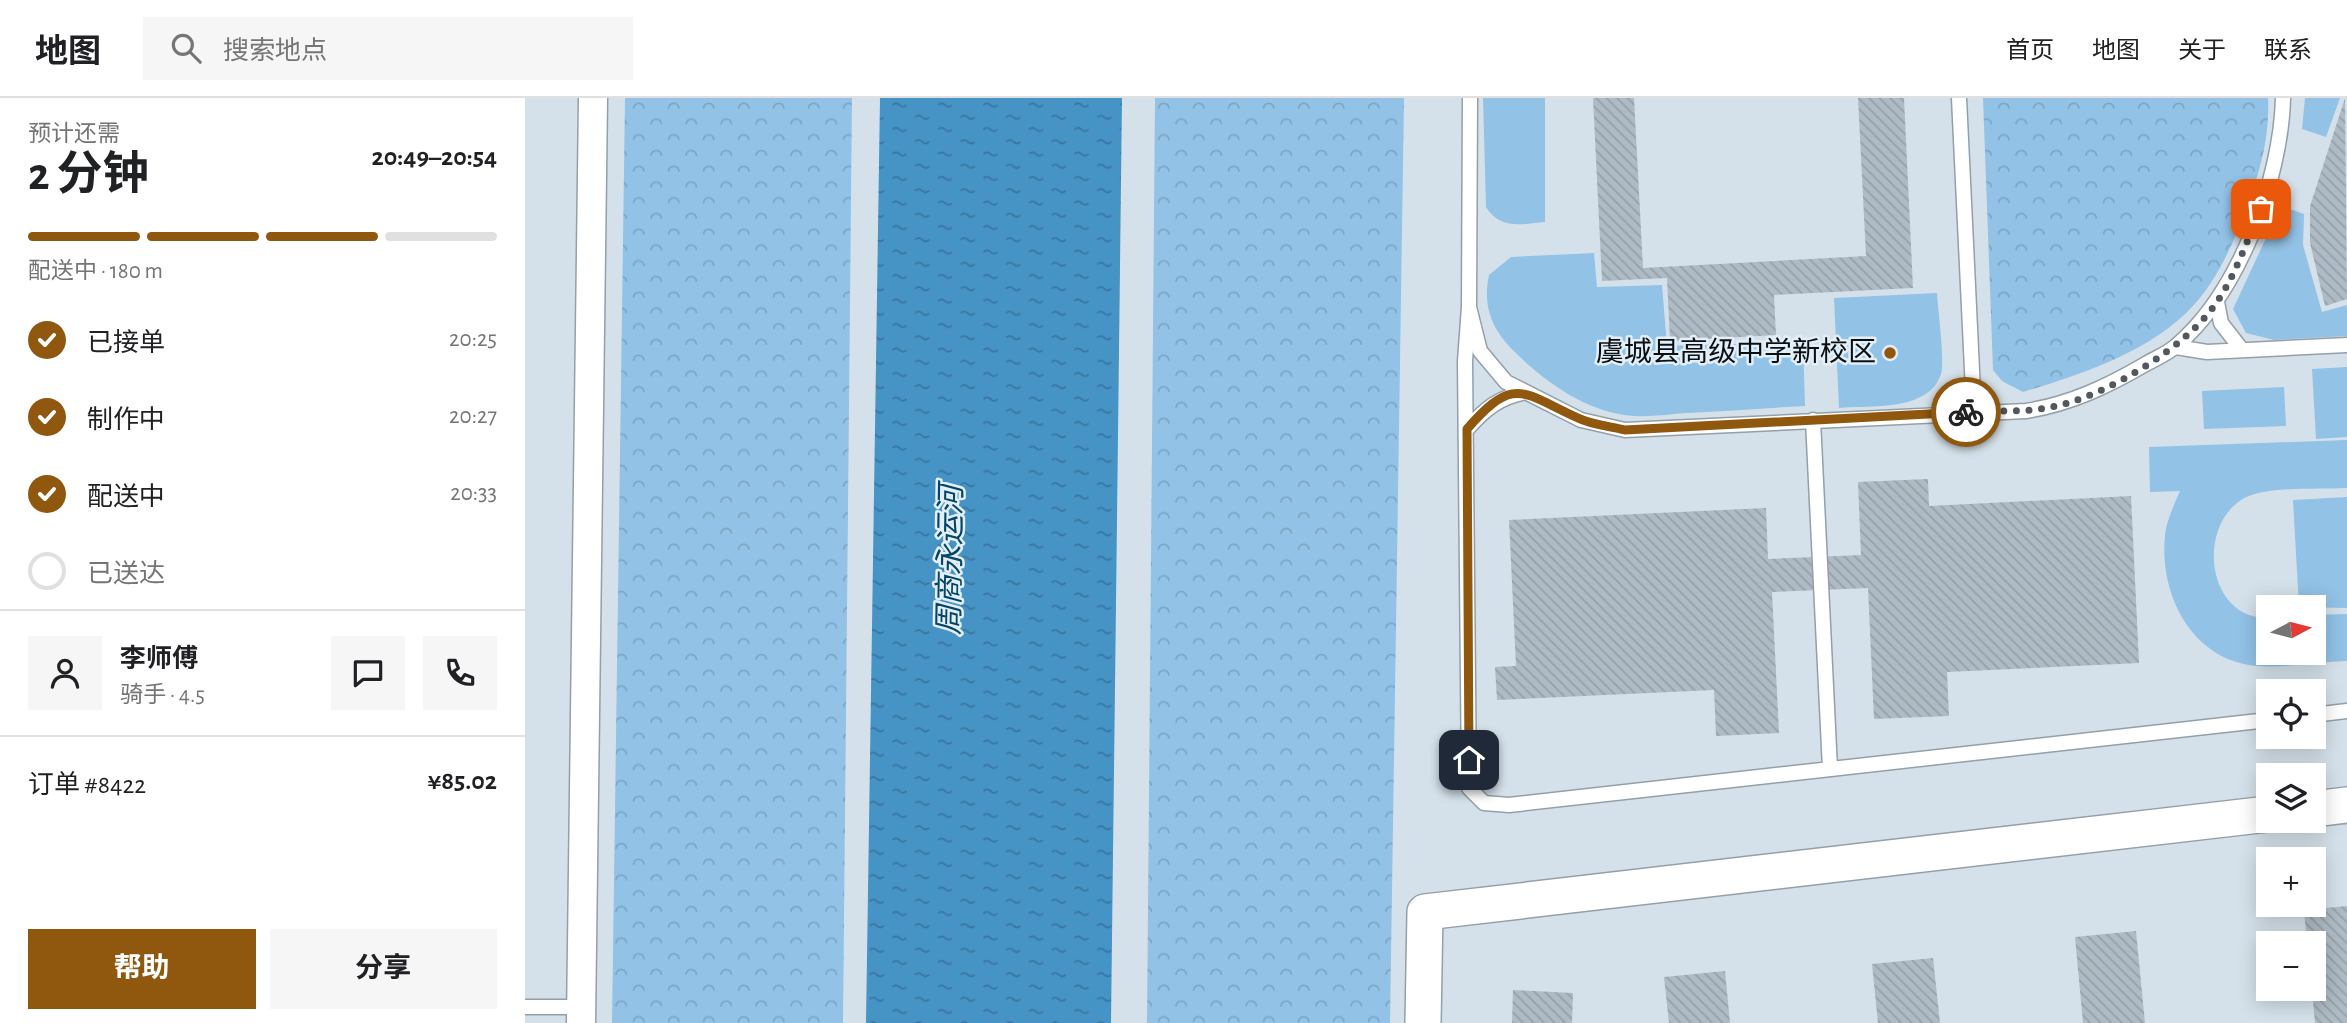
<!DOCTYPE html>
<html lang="zh">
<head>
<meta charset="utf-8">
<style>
  :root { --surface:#fff; --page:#f6f6f6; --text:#202124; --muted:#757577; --line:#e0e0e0; --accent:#8f580e }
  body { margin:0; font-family:"Alegreya Sans","Noto Sans SC",sans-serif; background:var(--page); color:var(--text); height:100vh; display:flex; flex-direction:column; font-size:26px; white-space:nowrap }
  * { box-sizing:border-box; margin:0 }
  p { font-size:23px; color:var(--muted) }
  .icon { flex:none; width:38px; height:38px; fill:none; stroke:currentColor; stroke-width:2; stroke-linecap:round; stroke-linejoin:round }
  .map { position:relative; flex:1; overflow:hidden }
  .details { display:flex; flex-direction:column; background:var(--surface); width:525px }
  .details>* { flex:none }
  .needle { width:46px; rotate:83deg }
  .buttons { position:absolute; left:1731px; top:497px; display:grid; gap:14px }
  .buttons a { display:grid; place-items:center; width:70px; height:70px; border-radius:0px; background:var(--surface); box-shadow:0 4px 18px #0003; font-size:35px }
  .pin { position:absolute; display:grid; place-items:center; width:60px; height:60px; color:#fff; margin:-30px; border-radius:14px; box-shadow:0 4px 10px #0006 }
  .courier { position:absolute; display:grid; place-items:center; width:70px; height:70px; margin:-35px; border:5px solid #8f580e; border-radius:50%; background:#fff; color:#222; box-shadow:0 2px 9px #0007 }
  .headline em { font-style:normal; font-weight:700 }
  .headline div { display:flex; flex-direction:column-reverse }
  .headline { display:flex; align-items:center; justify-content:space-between; height:119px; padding:0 28px }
  h1 { font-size:46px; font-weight:700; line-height:52px }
  .bar { display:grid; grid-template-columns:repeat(4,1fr); gap:10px 7px; align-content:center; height:84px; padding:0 28px }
  .bar i { height:9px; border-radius:5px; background:var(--line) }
  .bar .current { background:var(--accent) }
  .bar p { grid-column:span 4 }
  .line { display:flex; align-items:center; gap:18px; padding:0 28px; border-top:2px solid var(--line) }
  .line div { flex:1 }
  .round { display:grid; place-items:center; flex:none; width:74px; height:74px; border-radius:0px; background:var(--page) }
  ol { padding:0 28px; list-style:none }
  li { display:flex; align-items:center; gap:21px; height:77px }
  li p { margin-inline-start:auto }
  li .icon { padding:7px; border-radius:50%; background:var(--accent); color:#fff; stroke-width:4 }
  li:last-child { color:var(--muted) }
  li i { width:38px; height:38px; border:4px solid var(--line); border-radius:50% }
  .action { display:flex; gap:14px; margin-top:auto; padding:14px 28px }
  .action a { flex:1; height:80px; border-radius:0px; background:var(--accent); color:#fff; font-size:28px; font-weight:700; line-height:80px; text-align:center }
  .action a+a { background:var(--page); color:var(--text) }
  header { display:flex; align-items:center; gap:42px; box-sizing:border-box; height:98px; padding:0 35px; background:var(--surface); border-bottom:2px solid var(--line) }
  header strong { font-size:33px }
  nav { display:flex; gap:38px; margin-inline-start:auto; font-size:24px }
  .search { width:490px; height:63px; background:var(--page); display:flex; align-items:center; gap:18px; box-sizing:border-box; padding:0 24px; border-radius:0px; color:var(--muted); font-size:26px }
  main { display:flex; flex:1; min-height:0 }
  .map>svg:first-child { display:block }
  .green { fill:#92c2e6 }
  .park { fill:url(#park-crowns) }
  .water { fill:url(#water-ripples) }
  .building { fill:url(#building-back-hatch) }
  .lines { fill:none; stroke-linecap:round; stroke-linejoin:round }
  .service-casing { stroke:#949fa8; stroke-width:17 }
  .minor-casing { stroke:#949fa8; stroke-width:31 }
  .tertiary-casing { stroke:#949fa8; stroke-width:38 }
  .service { stroke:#fff; stroke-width:14 }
  .minor { stroke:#fff; stroke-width:28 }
  .tertiary { stroke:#fff; stroke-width:35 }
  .done { stroke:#52585e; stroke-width:7; stroke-dasharray:0 12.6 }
  .route { stroke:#8f580e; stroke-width:9 }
  .poi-dot { fill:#8f580e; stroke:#e2eef8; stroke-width:2.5 }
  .labels { text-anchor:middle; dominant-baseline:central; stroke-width:5; stroke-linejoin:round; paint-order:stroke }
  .poi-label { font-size:28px; fill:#0b0f12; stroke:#e2eef8; text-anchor:end }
  .water-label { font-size:30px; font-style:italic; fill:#044466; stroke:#e2eef8 }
</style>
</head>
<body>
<header>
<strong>地图</strong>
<div class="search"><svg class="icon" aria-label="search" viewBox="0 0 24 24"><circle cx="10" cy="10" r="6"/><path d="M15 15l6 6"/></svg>搜索地点</div>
<nav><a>首页</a><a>地图</a><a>关于</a><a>联系</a></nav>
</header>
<main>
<section class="details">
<div class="headline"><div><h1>2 分钟</h1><p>预计还需</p></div><em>20:49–20:54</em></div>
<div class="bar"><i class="current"></i><i class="current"></i><i class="current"></i><i></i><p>配送中 · 180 m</p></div>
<ol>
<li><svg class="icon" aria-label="check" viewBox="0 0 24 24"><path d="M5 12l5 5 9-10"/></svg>已接单<p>20:25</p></li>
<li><svg class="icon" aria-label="check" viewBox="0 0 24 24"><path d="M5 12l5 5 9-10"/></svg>制作中<p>20:27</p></li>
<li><svg class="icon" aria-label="check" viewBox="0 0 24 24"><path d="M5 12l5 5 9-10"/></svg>配送中<p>20:33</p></li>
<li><i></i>已送达</li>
</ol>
<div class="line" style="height:126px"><a class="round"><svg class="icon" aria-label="person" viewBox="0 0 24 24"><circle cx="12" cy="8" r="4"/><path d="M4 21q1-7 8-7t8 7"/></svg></a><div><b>李师傅</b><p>骑手 · 4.5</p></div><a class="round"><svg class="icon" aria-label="chat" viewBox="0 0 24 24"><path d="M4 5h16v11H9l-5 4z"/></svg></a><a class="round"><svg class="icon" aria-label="phone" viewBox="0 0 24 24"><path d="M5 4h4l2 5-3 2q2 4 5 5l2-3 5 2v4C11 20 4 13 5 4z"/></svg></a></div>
<div class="line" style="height:91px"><div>订单 #8422</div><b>¥85.02</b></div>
<div class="action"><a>帮助</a><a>分享</a></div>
</section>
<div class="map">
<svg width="1822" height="925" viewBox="0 0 1822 925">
  <defs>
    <pattern id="park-crowns" width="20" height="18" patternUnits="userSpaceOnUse" patternTransform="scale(1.75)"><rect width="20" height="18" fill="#92c2e6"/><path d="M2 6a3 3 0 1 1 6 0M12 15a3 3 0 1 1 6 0" fill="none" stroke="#7da6c4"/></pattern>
    <pattern id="water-ripples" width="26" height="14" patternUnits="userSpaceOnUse" patternTransform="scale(1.75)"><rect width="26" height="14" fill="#4693c5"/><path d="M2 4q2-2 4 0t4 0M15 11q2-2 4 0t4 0" fill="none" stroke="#39769f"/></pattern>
    <pattern id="building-back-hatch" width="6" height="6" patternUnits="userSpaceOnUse" patternTransform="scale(1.75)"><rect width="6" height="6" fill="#afbbc4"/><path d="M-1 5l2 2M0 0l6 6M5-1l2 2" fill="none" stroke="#95a0a7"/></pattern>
  </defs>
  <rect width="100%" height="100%" fill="#d5e1ea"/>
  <path class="green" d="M958 0H1020V124C997 126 975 132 961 109Z
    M1780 0H1815L1801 39 1777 31Z
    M1756 108 1779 116 1778 147 1797 214 1822 207V238L1749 242 1721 235 1708 211Z
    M1069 155 1072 189 1137 187 1142 248 1278 244 1280 308C1241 310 1202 313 1163 315 1145 316 1127 319 1109 318 1065 315 1024 287 993 257 968 234 957 210 964 177L986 159Z
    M1412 195C1413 211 1420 264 1416 276 1404 314 1345 307 1314 310L1309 200Z
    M1822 269V339L1791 341 1787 271Z
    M1759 289 1761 328 1679 331 1677 293Z
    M1822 342V390C1794 392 1739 387 1716 402 1671 432 1683 521 1743 520V555H1788L1789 517 1822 516V563C1793 564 1760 570 1731 568 1667 562 1634 497 1640 438 1641 424 1649 407 1655 393L1625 394 1624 349Z
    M1822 399V510L1774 509 1768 402Z"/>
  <path class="park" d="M100 0H327L318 925H87Z
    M630 0H879L865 925H622Z
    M1458 0H1743C1745 41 1734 77 1720 114 1708 146 1692 182 1668 208 1625 254 1557 276 1498 294L1477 283 1468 272Z"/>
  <path class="water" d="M355 0H597L586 925H341Z"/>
  <path class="building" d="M1068 0H1109L1118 170 1341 158 1333 0H1379L1388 190 1249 197 1251 237 1145 243 1142 180 1077 183Z
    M1820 0 1822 201 1800 208 1785 145V108Z
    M1403 381 1404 408 1606 398 1614 565 1422 574 1424 618 1349 621 1343 490 1247 494 1254 635 1191 638 1189 592 972 602 970 569 991 568 984 422 1241 410 1243 461 1336 457 1333 384Z
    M1822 808V925H1790L1787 891 1788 845H1782L1779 812Z
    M1611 833 1620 925H1558L1550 839Z
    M1408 860 1415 925H1353L1347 866Z
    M1200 873 1205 925H1144L1139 879Z
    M988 892 1048 895 1047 925H987Z"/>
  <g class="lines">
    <defs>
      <path id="service" d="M945 0 944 209 955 253 981 284 1056 322 1100 332 1501 313C1545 306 1581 289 1619 267 1629 261 1642 256 1651 248 1714 195 1756 81 1758 0
        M1434 0 1449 314
        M1692 204 1696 225 1717 252
        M944 209 940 263 944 690 959 705 984 707 1743 622
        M1651 249 1682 254 1822 247
        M1288 322 1305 671
        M942 331C960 311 974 299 1001 294
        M1788 617 1822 613
        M0 909H56"/>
      <path id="minor" d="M56 925 68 0"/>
      <path id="tertiary" d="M1788 711 1822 707
        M898 925 900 814 1743 716"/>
    </defs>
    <use href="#service" class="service-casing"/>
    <use href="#minor" class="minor-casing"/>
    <use href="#tertiary" class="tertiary-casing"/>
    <use href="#service" class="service"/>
    <use href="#minor" class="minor"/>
    <use href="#tertiary" class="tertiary"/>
  </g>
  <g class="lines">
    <path class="done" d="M1441 314C1470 312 1499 315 1527 309 1581 298 1661 250 1692 204 1711 176 1722 142 1736 111"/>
    <path class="route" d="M944 662 942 331C990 276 997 295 1053 320 1067 327 1085 328 1100 332L1441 314"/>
  </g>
  <circle class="poi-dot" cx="1365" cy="255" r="7"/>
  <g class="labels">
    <g class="poi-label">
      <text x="1351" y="255">虞城县高级中学新校区</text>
    </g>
    <g class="water-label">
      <text transform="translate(426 462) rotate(-89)">周商永运河</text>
    </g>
  </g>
</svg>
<div class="buttons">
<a><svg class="needle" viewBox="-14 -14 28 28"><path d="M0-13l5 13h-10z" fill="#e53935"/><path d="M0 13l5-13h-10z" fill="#757577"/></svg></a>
<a><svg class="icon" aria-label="locate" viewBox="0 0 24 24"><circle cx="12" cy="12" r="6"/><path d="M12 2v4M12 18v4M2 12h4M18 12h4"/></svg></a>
<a><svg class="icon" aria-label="layers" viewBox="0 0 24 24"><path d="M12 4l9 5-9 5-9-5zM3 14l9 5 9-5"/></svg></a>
<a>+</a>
<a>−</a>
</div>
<div class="pin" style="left:1736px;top:111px;background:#ea580c"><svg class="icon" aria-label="bag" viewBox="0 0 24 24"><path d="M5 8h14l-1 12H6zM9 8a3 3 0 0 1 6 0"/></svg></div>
<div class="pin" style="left:944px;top:662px;background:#1f2937"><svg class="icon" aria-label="home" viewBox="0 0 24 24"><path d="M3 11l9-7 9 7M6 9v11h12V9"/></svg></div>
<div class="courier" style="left:1441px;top:314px"><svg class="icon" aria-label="bike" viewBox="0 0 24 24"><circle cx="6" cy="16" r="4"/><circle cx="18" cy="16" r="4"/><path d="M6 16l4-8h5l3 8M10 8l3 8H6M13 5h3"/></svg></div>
</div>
</main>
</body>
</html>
